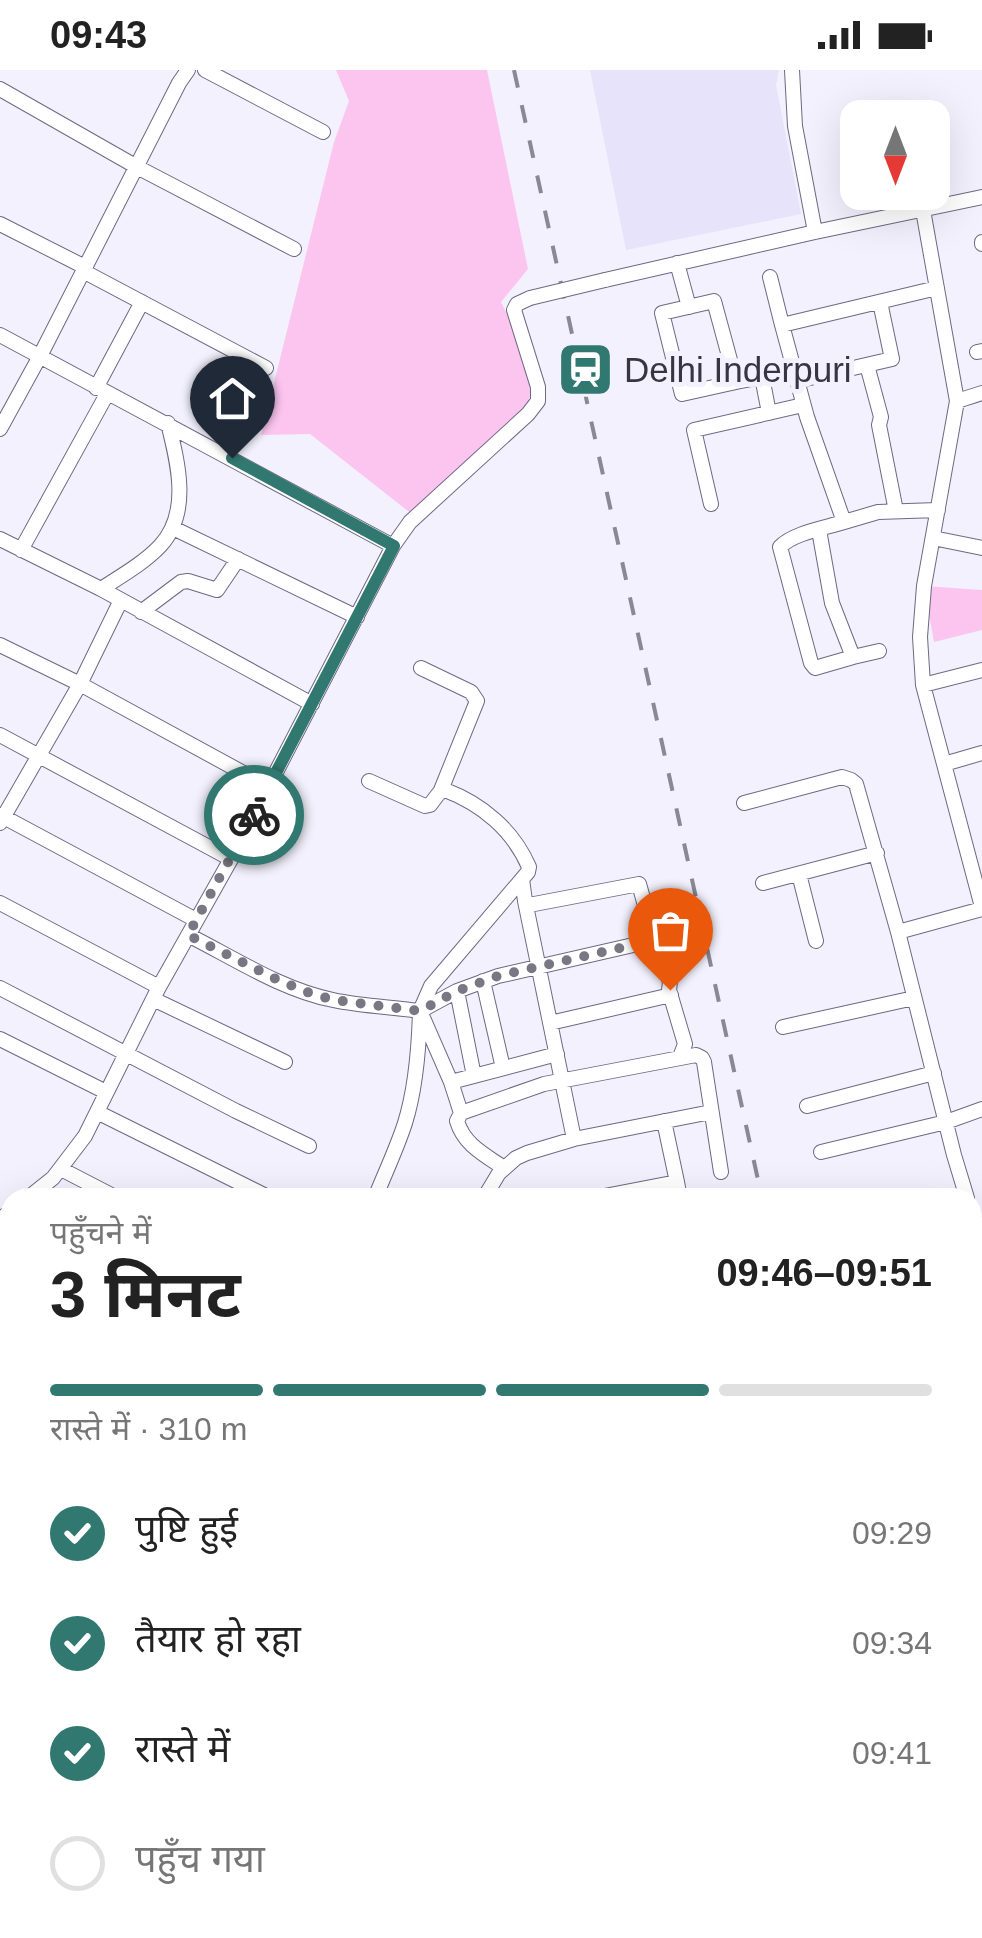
<!DOCTYPE html>
<html lang="hi">
<head>
<meta charset="utf-8">
<style>
  :root { --surface:#fff; --page:#f6f6f6; --text:#222; --muted:#767676; --line:#e0e0e0; --accent:#317871 }
  body { margin:0; font-family:Helvetica,"Noto Sans Devanagari",sans-serif; background:var(--page); color:var(--text); height:100vh; display:flex; flex-direction:column; font-size:38px; white-space:nowrap }
  * { box-sizing:border-box; margin:0 }
  p { font-size:32px; color:var(--muted) }
  .icon { flex:none; width:55px; height:55px; fill:none; stroke:currentColor; stroke-width:2; stroke-linecap:round; stroke-linejoin:round }
  .map { position:relative; flex:1; overflow:hidden }
  .sheet { position:absolute; left:0px; top:1118px; width:982px; height:752px; display:flex; flex-direction:column; background:var(--surface); border-radius:30px 30px 0 0; box-shadow:0 10px 40px #0002 }
  .sheet>* { flex:none }
  .needle { width:65px; rotate:180deg }
  .fabs { position:absolute; left:840px; top:30px; display:grid; gap:20px }
  .fabs a { display:grid; place-items:center; width:110px; height:110px; border-radius:20px; background:var(--surface); box-shadow:0 10px 40px #0002; font-size:50px }
  .pin { position:absolute; display:grid; place-items:center; width:85px; height:85px; color:#fff; margin:-102px -42px; border-radius:50% 50% 50% 0; rotate:-45deg; box-shadow:0 0 10px #0007 }
  .pin .icon { rotate:45deg }
  .courier { position:absolute; display:grid; place-items:center; width:100px; height:100px; margin:-50px; border:8px solid #317871; border-radius:50%; background:#fff; color:#222; box-shadow:0 2px 12px #0007 }
  .head em { font-style:normal; font-weight:700 }
  .head div { display:flex; flex-direction:column-reverse }
  .head { display:flex; align-items:center; justify-content:space-between; height:170px; padding:0 50px }
  h1 { font-size:65px; font-weight:700; line-height:75px }
  .bar { display:grid; grid-template-columns:repeat(4,1fr); gap:15px 10px; align-content:center; height:120px; padding:0 50px }
  .bar i { height:12px; border-radius:8px; background:var(--line) }
  .bar .on { background:var(--accent) }
  .bar p { grid-column:span 4 }
  ol { padding:0 50px; list-style:none }
  li { display:flex; align-items:center; gap:30px; height:110px }
  li p { margin-inline-start:auto }
  li .icon { padding:10px; border-radius:50%; background:var(--accent); color:#fff; stroke-width:4 }
  li:last-child { color:var(--muted) }
  li i { width:55px; height:55px; border:5px solid var(--line); border-radius:50% }
  .status { display:flex; justify-content:space-between; align-items:center; height:70px; padding:0 50px; background:var(--surface); direction:ltr }
  .status svg { height:28px; fill:currentColor }
  .map>svg:first-child { display:block }
  .built { fill:#e6e3fa }
  .green { fill:#fbc5f0 }
  .lines { fill:none; stroke-linecap:round; stroke-linejoin:round }
  .minor-casing { stroke:#6d6984; stroke-width:16 }
  .major-casing { stroke:#6d6984; stroke-width:20 }
  .minor { stroke:#fff; stroke-width:14 }
  .major { stroke:#fff; stroke-width:18 }
  .rail { stroke:#898894; stroke-width:4; stroke-dasharray:18 18; stroke-linecap:butt }
  .minor-bridge-casing { stroke:#6d6984; stroke-width:16; stroke-linecap:butt }
  .minor-bridge { stroke:#fff; stroke-width:14 }
  .done { stroke:#787783; stroke-width:10; stroke-dasharray:0 18 }
  .route { stroke:#317871; stroke-width:12 }
  .labels { text-anchor:middle; dominant-baseline:central; stroke-width:10; stroke-linejoin:round; paint-order:stroke }
  .poi-label { font-size:35px; fill:#363541; stroke:#f2f1fd; text-anchor:start }
</style>
</head>
<body>
<div class="status"><b>09:43</b><svg viewBox="0 0 49 12"><path d="M0 12V9h3v3zM5 12V6h3v6zM10 12V3h3v9zM15 12V0h3v12zM26 1h20v11H26zM47 4h2v5h-2z"/></svg></div>
<div class="map">
<svg width="982" height="1868" viewBox="0 0 982 1868">
  <rect width="100%" height="100%" fill="#f2f1fd"/>
  <path class="built" d="M590 0H779L776 15 801 144 626 180Z"/>
  <path class="green" d="M336 0H487L528 199 501 232 543 315 542 333 422 452 310 364 261 365 334 72 349 31Z
    M924 516 982 520V560L934 572Z"/>
  <g class="lines">
    <defs>
      <path id="minor" d="M205 0 323 62
        M792 0 795 56 815 162
        M0 19 137 97 294 179
        M923 140 957 331 924 516 920 567 923 615 982 837
        M0 154 85 197
        M982 172V174
        M677 193 689 237
        M83 201 266 298
        M770 207 782 255
        M605 210 815 162 982 127
        M937 218 782 255 807 347 844 452 878 442 938 440
        M714 231 736 312 682 324 662 243Z
        M0 265 393 476
        M977 282 982 281
        M867 295 881 347 879 355 896 441
        M797 311 892 289 880 232
        M736 312 762 307 769 343
        M96 318 142 232
        M957 331 982 323
        M0 359 40 286 179 13 188 0
        M711 434 694 360 803 335
        M173 458 357 547
        M819 460 832 533 853 587 815 598 811 593 780 477C793 463 825 458 844 452
        M933 468 982 478
        M0 469 101 519 312 634
        M21 480 107 324
        M101 519C121 506 144 493 160 476 191 443 178 393 168 353
        M141 542 181 512 188 511 217 520 238 489
        M0 575 80 614 269 717
        M853 587 879 581
        M421 598 471 622 477 631 441 720
        M923 615 982 600
        M0 665 231 789
        M944 694 982 683
        M369 711 425 736 430 735 439 723 445 720C482 734 513 760 529 797L528 802 431 916 420 941 451 1012 461 1043
        M744 733 842 707 851 710 856 714 898 862 954 1085 967 1128
        M0 745 196 850
        M0 753 80 614 121 530
        M799 804 816 871
        M522 809 525 831 529 835 639 814 653 864 670 912 669 920 685 974 680 987
        M763 813 877 783
        M525 831 574 1069
        M0 833 159 917
        M898 862 982 839
        M188 865C234 888 282 920 333 930 361 936 391 937 420 941 419 977 416 1018 405 1053 397 1078 385 1103 375 1128
        M483 911 503 998
        M0 918 236 1041 309 1076
        M457 921 474 1006
        M153 929 285 992
        M420 941 457 921 498 906 655 870
        M550 953 671 925
        M783 957 914 928
        M0 969 106 1022
        M451 1012 557 984
        M807 1036 934 1003
        M97 1042 270 1128
        M664 1051 677 1112
        M821 1082 946 1052 982 1039
        M504 1098C485 1085 464 1075 457 1051L461 1043 544 1014 696 985 702 988 704 992 721 1102
        M61 1099 117 1128
        M28 1128 53 1108 85 1066 159 917 231 789 393 476 410 452 528 344 538 331V317L514 240 517 234 530 228
        M484 1128 499 1103 516 1088 527 1083 574 1069 711 1042
        M594 1128 677 1112 680 1128
        M972 1144 982 1172
        M0 1149 10 1142
        M0 1172 10 1181
        M0 1271 10 1273
        M982 1376 974 1392 982 1396
        M0 1407 10 1423
        M0 1462 6 1459 10 1466
        M972 1500 982 1482
        M972 1512 982 1518
        M0 1536 10 1554
        M972 1553 982 1560
        M0 1593 10 1611
        M0 1623 10 1641
        M972 1650 982 1630
        M972 1701 982 1706
        M83 1860 84 1868
        M99 1860 100 1868
        M156 1860 177 1863 195 1860
        M206 1860 209 1868
        M481 1860 491 1868
        M579 1860 590 1868
        M666 1860 675 1868
        M769 1860 778 1868
        M602 1868 608 1860
        M723 1868 730 1860"/>
      <path id="major" d="M975 1868 982 1855"/>
    </defs>
    <use href="#minor" class="minor-casing"/>
    <use href="#major" class="major-casing"/>
    <use href="#minor" class="minor"/>
    <use href="#major" class="major"/>
    <path class="rail" d="M514 0 762 1128
      M910 1860 912 1868"/>
    <defs>
      <path id="minor-bridge" d="M530 228 605 210"/>
    </defs>
    <use href="#minor-bridge" class="minor-bridge-casing"/>
    <use href="#minor-bridge" class="minor-bridge"/>
  </g>
  <g class="lines">
    <path class="done" d="M254 745 188 865 278 910 312 924 334 930 420 941 457 921 498 906 655 870 670 912V920"/>
    <path class="route" d="M232 388 394 476 254 745"/>
  </g>
  <defs>
    <symbol id="station-square" viewBox="-11 -11 22 22"><rect x="-9" y="-9" width="18" height="18" rx="4" fill="#317871" stroke="#f2f1fd"/><path d="M-3-6H3Q5-6 5-4V2Q5 4 3 4L4.5 6H3L1.5 4h-3L-3 6H-4.5L-3 4Q-5 4-5 2V-4Q-5-6-3-6ZM-3.5-4v3h7v-3ZM-3.5 1v1.5H-2V1ZM2 1v1.5H3.5V1Z" fill="#fff"/></symbol>
  </defs>
  <g fill-rule="evenodd">
    <use href="#station-square" x="554" y="268" width="63" height="63"/>
  </g>
  <g class="labels">
    <g class="poi-label">
      <text x="624" y="299">Delhi Inderpuri</text>
    </g>
  </g>
</svg>
<div class="fabs">
<a><svg class="needle" viewBox="-14 -14 28 28"><path d="M0-13l5 13h-10z" fill="#e53935"/><path d="M0 13l5-13h-10z" fill="#767676"/></svg></a>
</div>
<div class="pin" style="left:670px;top:920px;background:#ea580c"><svg class="icon" aria-label="bag" viewBox="0 0 24 24"><path d="M5 8h14l-1 12H6zM9 8a3 3 0 0 1 6 0"/></svg></div>
<div class="pin" style="left:232px;top:388px;background:#1f2937"><svg class="icon" aria-label="home" viewBox="0 0 24 24"><path d="M3 11l9-7 9 7M6 9v11h12V9"/></svg></div>
<div class="courier" style="left:254px;top:745px"><svg class="icon" aria-label="bike" viewBox="0 0 24 24"><circle cx="6" cy="16" r="4"/><circle cx="18" cy="16" r="4"/><path d="M6 16l4-8h5l3 8M10 8l3 8H6M13 5h3"/></svg></div>
<section class="sheet">
<div class="head"><div><h1>3 मिनट</h1><p>पहुँचने में</p></div><em>09:46–09:51</em></div>
<div class="bar"><i class="on"></i><i class="on"></i><i class="on"></i><i></i><p>रास्ते में · 310 m</p></div>
<ol>
<li><svg class="icon" aria-label="check" viewBox="0 0 24 24"><path d="M5 12l5 5 9-10"/></svg>पुष्टि हुई<p>09:29</p></li>
<li><svg class="icon" aria-label="check" viewBox="0 0 24 24"><path d="M5 12l5 5 9-10"/></svg>तैयार हो रहा<p>09:34</p></li>
<li><svg class="icon" aria-label="check" viewBox="0 0 24 24"><path d="M5 12l5 5 9-10"/></svg>रास्ते में<p>09:41</p></li>
<li><i></i>पहुँच गया</li>
</ol>
</section>
</div>
</body>
</html>
